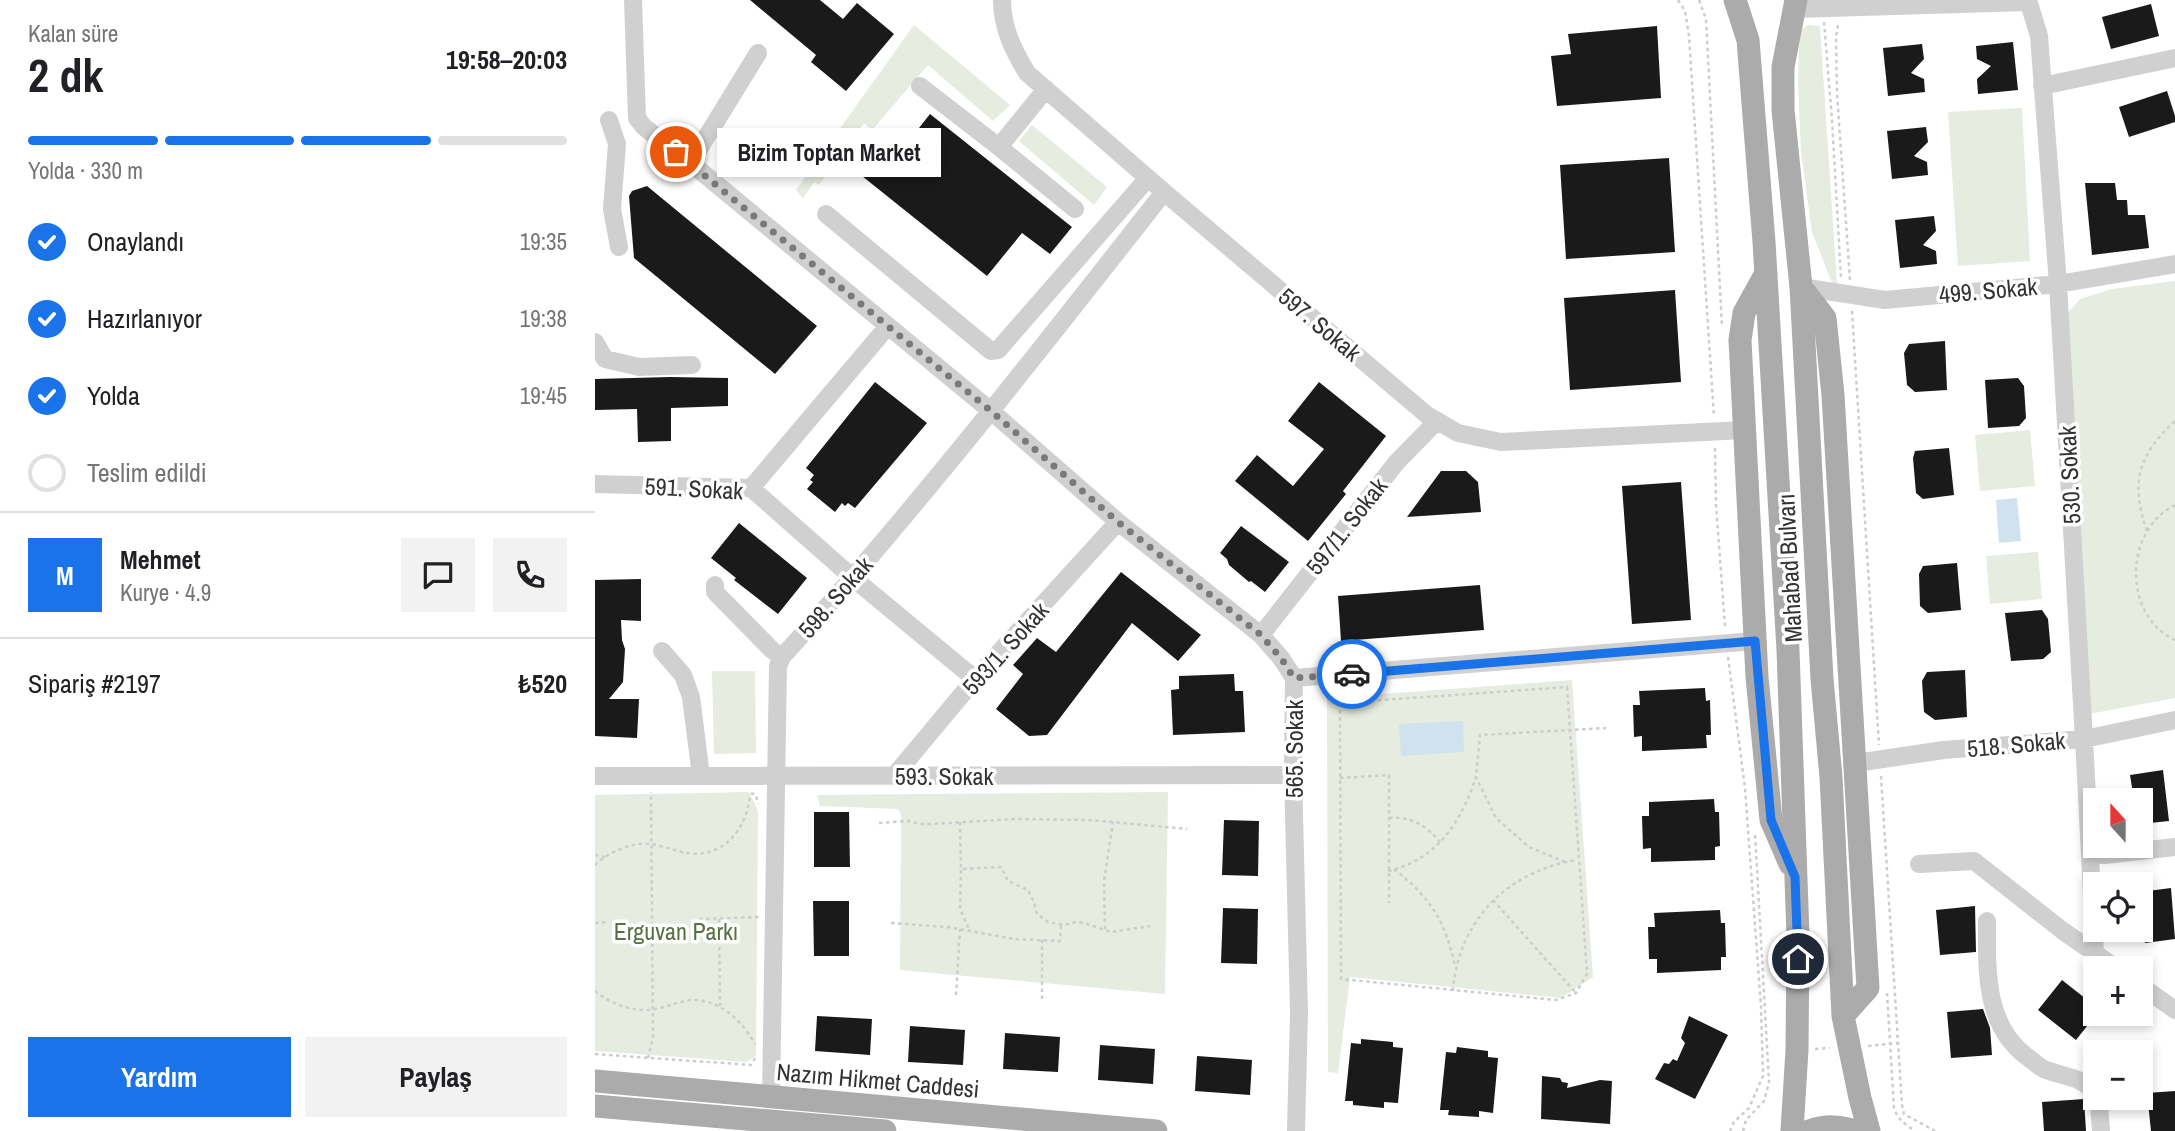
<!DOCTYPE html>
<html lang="tr">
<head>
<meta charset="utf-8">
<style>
  :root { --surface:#fff; --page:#f2f2f2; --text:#202124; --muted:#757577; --line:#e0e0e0; --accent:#1a73e8 }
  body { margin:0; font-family:"Archivo Narrow",sans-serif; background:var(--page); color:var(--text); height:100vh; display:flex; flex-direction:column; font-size:26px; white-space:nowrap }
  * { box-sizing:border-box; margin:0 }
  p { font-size:23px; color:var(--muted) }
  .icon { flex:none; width:38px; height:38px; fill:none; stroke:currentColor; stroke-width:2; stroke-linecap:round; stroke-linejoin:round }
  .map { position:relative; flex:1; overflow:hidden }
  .sheet { display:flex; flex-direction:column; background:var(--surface); width:595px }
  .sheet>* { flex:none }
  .needle { width:46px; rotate:339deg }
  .tools { position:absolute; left:1488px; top:788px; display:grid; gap:14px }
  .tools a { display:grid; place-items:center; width:70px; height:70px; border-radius:0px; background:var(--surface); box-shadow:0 4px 10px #0003; font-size:35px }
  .pin { position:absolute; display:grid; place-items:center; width:60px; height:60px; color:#fff; margin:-30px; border:4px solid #fff; border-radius:50%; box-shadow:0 2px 7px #0007 }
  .courier { position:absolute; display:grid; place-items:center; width:70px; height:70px; margin:-35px; border:5px solid #1a73e8; border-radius:50%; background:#fff; color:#222; box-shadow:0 2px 9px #0007 }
  .bubble { position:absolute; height:49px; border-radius:0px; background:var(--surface); box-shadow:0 4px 10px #0003; font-size:23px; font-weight:700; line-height:49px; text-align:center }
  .head em { font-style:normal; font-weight:700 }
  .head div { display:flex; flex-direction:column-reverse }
  .head { display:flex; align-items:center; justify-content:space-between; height:119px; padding:0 28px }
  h1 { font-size:46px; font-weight:700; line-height:52px }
  .bar { display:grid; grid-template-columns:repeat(4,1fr); gap:10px 7px; align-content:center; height:84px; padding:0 28px }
  .bar i { height:9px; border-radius:5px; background:var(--line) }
  .bar .on { background:var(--accent) }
  .bar p { grid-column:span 4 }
  .line { display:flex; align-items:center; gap:18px; padding:0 28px; border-top:2px solid var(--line) }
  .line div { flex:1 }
  .round { display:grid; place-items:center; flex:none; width:74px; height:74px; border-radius:0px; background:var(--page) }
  ol { padding:0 28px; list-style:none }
  li { display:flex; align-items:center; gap:21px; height:77px }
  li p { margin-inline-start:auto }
  li .icon { padding:7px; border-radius:50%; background:var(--accent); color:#fff; stroke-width:4 }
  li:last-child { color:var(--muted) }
  li i { width:38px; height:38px; border:4px solid var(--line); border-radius:50% }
  .action { display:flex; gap:14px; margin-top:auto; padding:14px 28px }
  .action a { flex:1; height:80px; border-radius:0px; background:var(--accent); color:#fff; font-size:28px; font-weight:700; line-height:80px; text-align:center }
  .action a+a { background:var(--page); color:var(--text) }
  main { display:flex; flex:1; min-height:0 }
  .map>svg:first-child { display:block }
  .green { fill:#e6ecdf }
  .water { fill:#cfe2ee }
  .building { fill:#1a1a1a }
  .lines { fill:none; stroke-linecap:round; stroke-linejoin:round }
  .path { stroke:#cdcdcd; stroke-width:2.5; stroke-dasharray:3.5 3.5; stroke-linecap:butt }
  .minor { stroke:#d0d0d0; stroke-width:18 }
  .major { stroke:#ababab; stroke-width:23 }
  .done { stroke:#7a7a7a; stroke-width:7; stroke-dasharray:0 12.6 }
  .route { stroke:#1a73e8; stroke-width:9 }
  .labels { text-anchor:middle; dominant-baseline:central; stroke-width:7; stroke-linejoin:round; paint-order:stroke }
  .street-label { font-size:24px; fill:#333; stroke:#fff }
  .park-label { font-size:24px; fill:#56703f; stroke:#fff }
</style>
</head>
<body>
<main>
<section class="sheet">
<div class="head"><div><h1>2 dk</h1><p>Kalan süre</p></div><em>19:58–20:03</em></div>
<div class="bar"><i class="on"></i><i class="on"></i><i class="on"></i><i></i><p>Yolda · 330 m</p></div>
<ol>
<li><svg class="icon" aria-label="check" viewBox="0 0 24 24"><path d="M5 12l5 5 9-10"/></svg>Onaylandı<p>19:35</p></li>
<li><svg class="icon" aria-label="check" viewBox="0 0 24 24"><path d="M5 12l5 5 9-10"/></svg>Hazırlanıyor<p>19:38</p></li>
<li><svg class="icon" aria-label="check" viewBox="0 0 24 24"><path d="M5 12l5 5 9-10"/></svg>Yolda<p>19:45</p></li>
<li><i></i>Teslim edildi</li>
</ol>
<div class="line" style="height:126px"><b class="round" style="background:var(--accent);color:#fff">M</b><div><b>Mehmet</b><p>Kurye · 4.9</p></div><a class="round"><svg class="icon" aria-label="chat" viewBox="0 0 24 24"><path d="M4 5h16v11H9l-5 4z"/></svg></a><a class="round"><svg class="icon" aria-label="phone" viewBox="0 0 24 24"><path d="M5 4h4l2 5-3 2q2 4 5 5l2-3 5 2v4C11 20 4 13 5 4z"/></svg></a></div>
<div class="line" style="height:91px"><div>Sipariş #2197</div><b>₺520</b></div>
<div class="action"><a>Yardım</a><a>Paylaş</a></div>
</section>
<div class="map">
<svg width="1580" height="1131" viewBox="0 0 1580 1131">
  <rect width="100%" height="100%" fill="#fff"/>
  <path class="green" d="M319 25 415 105 398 121 333 65 277 130 269 123 224 185 219 182 208 198 201 190Z
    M1213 25 1225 26 1242 284 1238 285 1217 232 1206 152 1203 84 1204 48 1207 29Z
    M1427 108 1435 261 1363 266 1353 112Z
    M437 125 512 187 499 205 424 141Z
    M1580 281V698L1494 714 1472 314 1485 299 1517 289Z
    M1435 430 1440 486 1385 491 1380 435Z
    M1443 552 1447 599 1395 604 1391 556Z
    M117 671H160L161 753 119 754Z
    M977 680 998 977 966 998 755 977 743 1073 733 1072 732 698Z
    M154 792 163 811 161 1056 152 1062 0 1051V795Z
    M573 792 570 994 305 970 306 814 303 809 225 806 222 795Z"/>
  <path class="water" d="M1422 498 1426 541 1404 543 1401 500Z
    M868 721 869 752 806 756 804 724Z"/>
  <path class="building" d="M155 0H225L248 19 262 3 299 34 251 91 216 62 221 55Z
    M1556 4 1564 36 1516 49 1507 17Z
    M1062 26 1066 98 962 106 956 56 976 54 973 34Z
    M1418 42 1423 90 1383 94 1382 79 1396 66 1382 59 1381 46Z
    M1327 44 1329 59 1316 73 1329 79 1330 92 1293 96 1288 48Z
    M1572 91 1580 116V122L1534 137 1524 107Z
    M335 114 477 227 455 254 427 233 392 276 247 160 270 131 302 156Z
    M1331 127 1333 142 1319 156 1332 162 1333 175 1297 179 1292 131Z
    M1074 158 1080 252 971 259 965 165Z
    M1490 183H1520L1522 200H1532L1533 215H1550L1554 248 1497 255Z
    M52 186 222 326 180 374 39 258 34 196 37 191Z
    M1339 216 1341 231 1328 245 1341 251 1342 264 1305 268 1300 220Z
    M1080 290 1086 382 975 390 969 298Z
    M1350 341 1352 390 1320 392 1312 385 1309 353 1314 344Z
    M75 377 133 378V406L76 408V441L43 442 42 409 0 410V379Z
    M1423 378 1429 386 1431 418 1424 426 1393 428 1390 380Z
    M280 382 332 423 260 508 253 503 250 506 247 503 240 512 212 489 218 482 215 480 219 475 211 468Z
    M724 382 791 436 748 491 751 494 713 541 640 481 662 455 698 486 729 449 693 421Z
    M1354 448 1359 495 1328 499 1321 493 1318 458 1320 451Z
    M846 471H871L883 482 886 512 812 517Z
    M1086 482 1096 620 1037 624 1027 486Z
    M144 523 212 578 183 614 139 580 141 578 116 558Z
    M646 526 694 562 670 592 656 581 654 582 634 565 632 559 625 553Z
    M1362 563 1366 610 1333 613 1325 606 1324 574 1328 566Z
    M526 572 606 635 583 661 537 623 452 735 434 736 401 709 428 674 418 665 442 638 461 652Z
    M46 579V621L26 620 27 640 30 649 28 682 14 699H44L42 738 0 736V580Z
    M885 585 889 630 746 641 743 596Z
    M1447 610 1453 619 1456 652 1448 659 1416 661 1410 613Z
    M1370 670 1372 717 1340 720 1329 712 1327 681 1332 672Z
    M639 674 640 691H648L650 732 578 735 576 690 584 689V676Z
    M1110 688 1111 701 1115 700 1116 735H1111L1112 748 1047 751V736L1039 737 1038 705H1045L1044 691Z
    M1568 770 1574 821 1545 824V800H1539L1535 775Z
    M1119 799 1120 812H1124L1125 846 1120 847V860L1056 862V848L1048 849 1047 816H1054V802Z
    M219 812H254L255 867H219Z
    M629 820 664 821 663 876 627 875Z
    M1576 888 1580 939 1550 943 1545 892Z
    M218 901H254V956H219Z
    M1380 906 1381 952 1345 955 1341 910Z
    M628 908 663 909 662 964 626 963Z
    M1125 910 1126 923H1130L1131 957H1126V970L1062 973V959H1054L1053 927H1060L1059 913Z
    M1467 980 1500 1006V1016L1481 1040 1443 1010Z
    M1388 1009 1395 1028 1397 1055 1356 1058 1352 1012Z
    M222 1016 277 1019 275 1055 220 1051Z
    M1094 1016 1133 1035 1100 1099 1060 1079 1069 1063 1074 1064 1078 1059 1082 1061 1090 1043 1086 1038Z
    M315 1026 370 1030 368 1065 313 1062Z
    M410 1033 465 1037 463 1072 408 1069Z
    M766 1039 798 1042V1047L808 1048 803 1103 789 1102V1108L758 1105V1101H750L756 1043 766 1044Z
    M505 1045 560 1049 558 1084 503 1080Z
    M862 1047 893 1051V1057L903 1058 898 1113 884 1111V1117L853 1115 854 1110H845L851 1052 861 1053Z
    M602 1056 657 1060 655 1095 600 1091Z
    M947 1076 965 1078 967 1082 973 1083 972 1088 1005 1080 1017 1081 1015 1124 946 1119Z
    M1580 1091V1131H1556L1552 1093Z
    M1489 1099 1491 1131H1449L1447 1102Z"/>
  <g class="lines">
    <path class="path" d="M1083 0 1090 11 1094 36 1119 417
      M1104 0 1111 19 1127 327
      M1229 22 1237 120 1246 278
      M1243 25 1241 37 1242 94 1255 280
      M1257 311 1284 745
      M1120 448 1121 505 1130 626
      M1580 505C1528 531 1528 616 1580 640
      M1552 531C1535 483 1543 455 1580 421
      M1133 657 1150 788 1166 1007 1168 1076 1154 1108 1139 1122 1135 1131
      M972 687 992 974 981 993 961 1000 746 979 745 703Z
      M1286 776 1307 1105 1309 1114 1340 1131
      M745 778 794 775V903
      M156 793 161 795 163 804
      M794 818C816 816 832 826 845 842
      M365 822 366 869 406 867 413 881 433 890 439 902 442 914 453 922 469 925 481 922 489 923 516 932 555 926
      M284 823 314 821 324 824H335L421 819 495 820 592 829
      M0 855 10 857
      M970 862 934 847 901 818 881 777 885 735 1011 728
      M0 865C11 854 29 846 44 844 60 842 76 850 92 853 129 859 153 827 155 794
      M799 869C836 898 851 922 860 967
      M366 870 365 909 375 931
      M793 871C843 859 866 822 881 777
      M898 900 981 993
      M104 919 165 917
      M124 919 125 1006
      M0 923 12 922
      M296 923 353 927 419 939 465 941 466 925
      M510 929 509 881 518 822
      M0 991C16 1004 39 1013 60 1009 72 1007 84 1001 97 1000 126 1000 147 1021 160 1044
      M858 991C863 920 913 871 982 860
      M1292 993 1299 1108C1303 1120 1310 1124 1320 1131
      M361 995 365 929
      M447 999V939
      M1273 1046 1304 1043
      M1220 1049 1235 1048
      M0 1054 156 1065 160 1058
      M53 1058 58 1038 56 792
      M1148 1131 1151 1120 1169 1101 1174 1082 1160 833"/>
    <path class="minor" d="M38 0 42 118 49 127 97 164 396 411 523 522 666 635 686 658 699 678 698 775 704 1012 701 1131
      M407 0C407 27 418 50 432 73L569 192 832 415 863 433 906 442 1150 430
      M1433 0 1444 36 1463 284 1489 739 1500 953
      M1199 9 1433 2
      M325 86 404 147 480 209
      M1447 86 1580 58
      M14 120 22 144 17 209 24 247
      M404 147 451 89
      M97 164 104 149 163 53
      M231 214 396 351 403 350 553 178
      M1206 287 1290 300 1463 284 1580 264
      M0 342 10 359 44 367 97 365
      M0 484 156 488 258 578 380 679
      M156 488 293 326
      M120 585V592L177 650 187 657
      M666 635 801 463 842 421
      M67 651 88 675 96 697 106 776
      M699 678 1160 641
      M1261 763 1349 750 1489 739 1580 720
      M0 776 698 775
      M299 776 380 679 523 522
      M1495 854 1510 855 1580 847
      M1324 864 1379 861 1468 931 1521 968
      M1392 921C1392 969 1389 1024 1431 1056 1437 1060 1443 1066 1449 1069 1467 1077 1490 1076 1500 1095
      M1545 985 1580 1010
      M176 1097 183 666 187 657C322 508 445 350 569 192
      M1501 1097 1504 1105 1506 1131"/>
    <path class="major" d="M1140 0 1153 40 1169 242 1193 650 1203 936 1202 1050 1197 1131
      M1201 0 1188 67V110L1206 287 1227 679 1236 777 1248 1016 1265 1098 1274 1131
      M1171 273 1149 313 1145 340 1162 677 1176 820 1195 864
      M1206 287 1230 318 1238 395 1273 988 1248 1016
      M0 1081 561 1131
      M0 1106 290 1131
      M1214 1131C1231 1125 1244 1126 1262 1131"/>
  </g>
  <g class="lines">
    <path class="done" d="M81 152 396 411 523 522 666 635 686 658 699 678 757 674"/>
    <path class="route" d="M757 674 1160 641 1176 820 1200 877 1203 959"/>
  </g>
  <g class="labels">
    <g class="street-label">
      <text transform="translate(1393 290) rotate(-5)">499. Sokak</text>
      <text transform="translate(725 324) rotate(40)">597. Sokak</text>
      <text transform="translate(1474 475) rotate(-93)">530. Sokak</text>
      <text transform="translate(99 488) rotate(3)">591. Sokak</text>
      <text transform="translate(751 526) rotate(-52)">597/1. Sokak</text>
      <text transform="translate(1194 568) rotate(-93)">Mahabad Bulvarı</text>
      <text transform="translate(240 597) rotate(-49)">598. Sokak</text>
      <text transform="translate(410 648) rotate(-48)">593/1. Sokak</text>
      <text transform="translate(1421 744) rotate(-5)">518. Sokak</text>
      <text transform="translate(699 749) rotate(-90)">565. Sokak</text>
      <text x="349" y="776">593. Sokak</text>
      <text transform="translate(283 1080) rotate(5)">Nazım Hikmet Caddesi</text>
    </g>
    <g class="park-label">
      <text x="81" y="931">Erguvan Parkı</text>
    </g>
  </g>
</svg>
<div class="tools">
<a><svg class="needle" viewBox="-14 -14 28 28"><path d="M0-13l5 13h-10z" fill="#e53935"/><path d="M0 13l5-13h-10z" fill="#757577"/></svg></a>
<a><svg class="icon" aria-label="locate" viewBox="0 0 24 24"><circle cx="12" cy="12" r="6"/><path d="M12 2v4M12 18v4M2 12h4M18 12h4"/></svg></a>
<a>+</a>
<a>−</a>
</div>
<div class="pin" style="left:81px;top:152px;background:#ea580c"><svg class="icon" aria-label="bag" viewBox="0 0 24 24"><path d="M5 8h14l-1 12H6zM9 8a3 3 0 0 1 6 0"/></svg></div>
<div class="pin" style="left:1203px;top:959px;background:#1f2937"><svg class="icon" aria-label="home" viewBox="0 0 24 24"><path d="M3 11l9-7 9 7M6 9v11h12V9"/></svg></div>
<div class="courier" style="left:757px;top:674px"><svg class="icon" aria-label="car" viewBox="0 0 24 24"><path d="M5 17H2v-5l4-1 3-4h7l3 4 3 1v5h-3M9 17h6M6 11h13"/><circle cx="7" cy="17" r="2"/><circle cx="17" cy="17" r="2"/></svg></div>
<div class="bubble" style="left:122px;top:128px;width:224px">Bizim Toptan Market</div>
</div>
</main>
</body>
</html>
